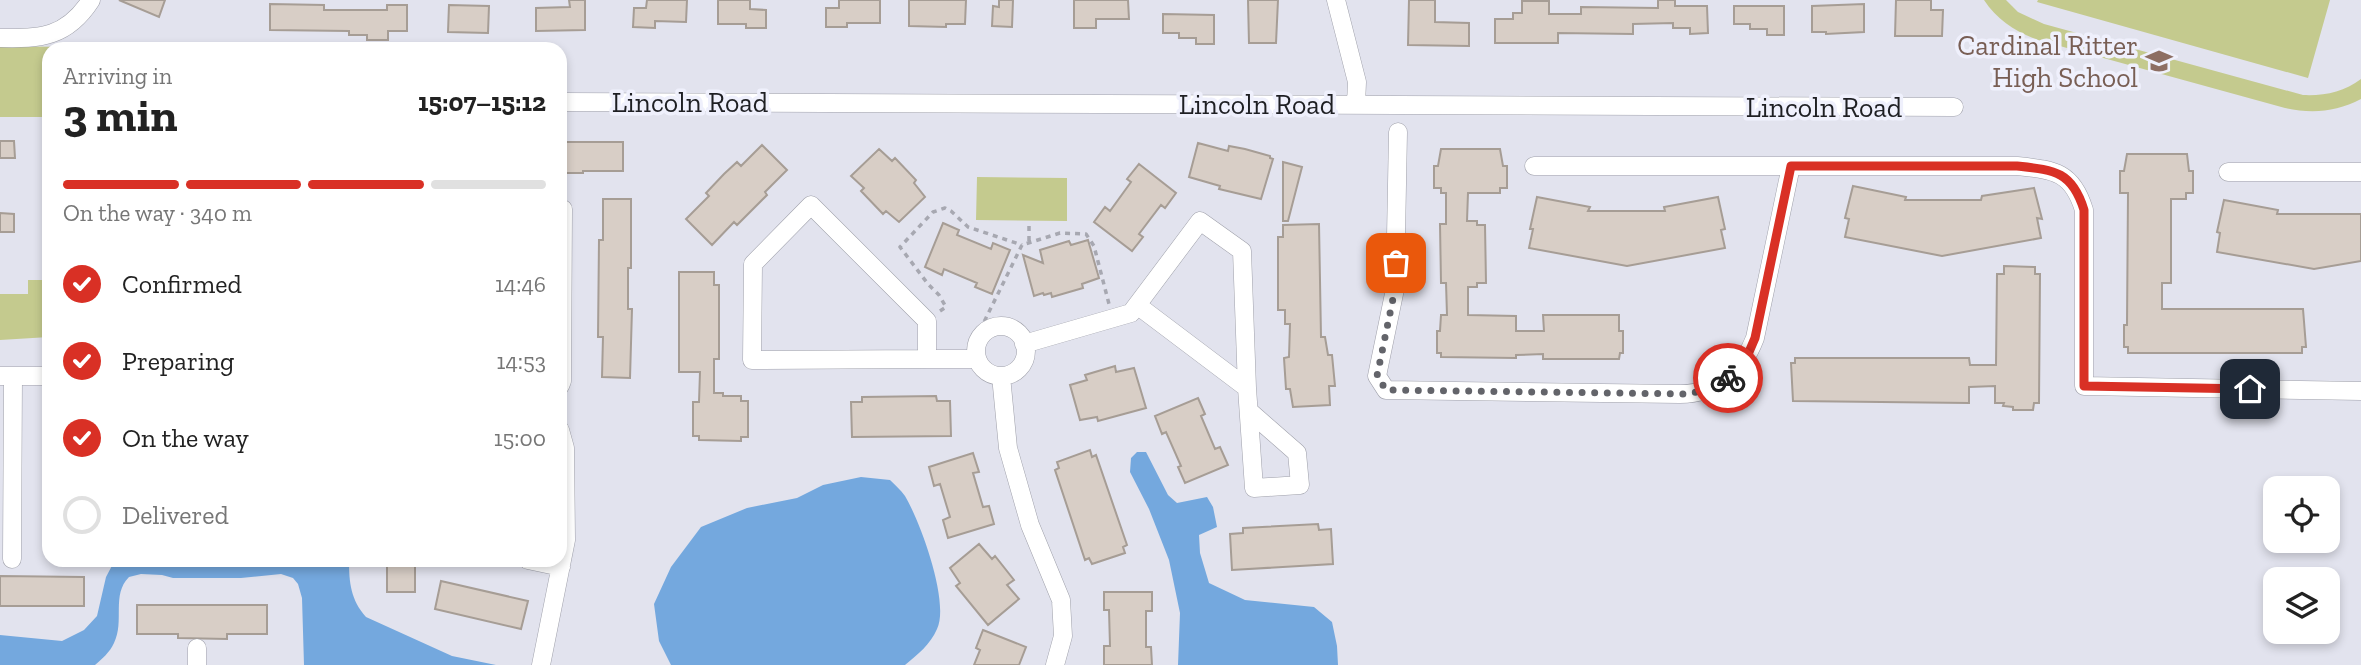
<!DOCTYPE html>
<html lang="en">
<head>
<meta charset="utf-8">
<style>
  :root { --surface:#fff; --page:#f2f2f2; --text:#222; --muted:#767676; --line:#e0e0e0; --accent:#d93025 }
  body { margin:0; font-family:"Zilla Slab",serif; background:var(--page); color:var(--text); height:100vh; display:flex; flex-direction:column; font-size:26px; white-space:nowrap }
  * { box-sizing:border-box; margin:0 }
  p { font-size:23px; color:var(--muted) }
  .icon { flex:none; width:38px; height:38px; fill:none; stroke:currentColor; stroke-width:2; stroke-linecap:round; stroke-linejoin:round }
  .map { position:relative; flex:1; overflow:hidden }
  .sheet { position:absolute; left:42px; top:42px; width:525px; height:525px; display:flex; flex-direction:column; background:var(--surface); border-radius:21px; box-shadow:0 4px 10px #0003 }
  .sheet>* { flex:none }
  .fabs { position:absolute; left:2263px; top:476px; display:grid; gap:14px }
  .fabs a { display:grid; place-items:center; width:77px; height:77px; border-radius:14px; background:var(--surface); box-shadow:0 4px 10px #0003; font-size:35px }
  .pin { position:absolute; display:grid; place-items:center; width:60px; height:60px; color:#fff; margin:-30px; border-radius:14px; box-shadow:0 4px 10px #0006 }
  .courier { position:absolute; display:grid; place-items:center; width:70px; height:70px; margin:-35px; border:5px solid #d93025; border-radius:50%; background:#fff; color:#222; box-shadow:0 2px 9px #0007 }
  .headline em { font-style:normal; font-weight:700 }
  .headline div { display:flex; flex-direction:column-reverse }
  .headline { display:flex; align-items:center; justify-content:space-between; height:119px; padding:0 21px }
  h1 { font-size:46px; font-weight:700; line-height:52px }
  .bar { display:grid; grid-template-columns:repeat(4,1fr); gap:10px 7px; align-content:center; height:84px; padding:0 21px }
  .bar i { height:9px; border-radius:5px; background:var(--line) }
  .bar .current { background:var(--accent) }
  .bar p { grid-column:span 4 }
  ol { padding:0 21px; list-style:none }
  li { display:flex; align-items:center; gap:21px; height:77px }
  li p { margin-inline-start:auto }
  li .icon { padding:7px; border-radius:50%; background:var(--accent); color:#fff; stroke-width:4 }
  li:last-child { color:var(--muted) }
  li i { width:38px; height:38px; border:4px solid var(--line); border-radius:50% }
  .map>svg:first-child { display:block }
  .green { fill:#c4ca8e }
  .water { fill:#74a8de }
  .building { fill:#d8cec6; stroke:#a69d95; stroke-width:2 }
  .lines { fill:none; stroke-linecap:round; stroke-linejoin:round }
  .minor-casing { stroke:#9fa0aa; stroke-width:19 }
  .path { stroke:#a7a8b1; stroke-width:3.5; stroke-dasharray:5 5; stroke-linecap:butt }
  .minor { stroke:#fff; stroke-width:18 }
  .done { stroke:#63646a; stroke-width:7; stroke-dasharray:0 12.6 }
  .route { stroke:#d93025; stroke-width:9 }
  .labels { text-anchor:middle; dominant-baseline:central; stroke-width:7; stroke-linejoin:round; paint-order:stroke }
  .education-label { font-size:28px; fill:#785e54; stroke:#eff0fc; text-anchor:end }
  .street-label { font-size:28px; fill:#1e1f23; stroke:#eff0fc }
</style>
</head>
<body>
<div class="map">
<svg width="2361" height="665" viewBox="0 0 2361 665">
  <rect width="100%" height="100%" fill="#e2e3ee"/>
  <path class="green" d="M1984 0H2006L2018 12 2044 24 2303 95C2324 96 2344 92 2361 79V99C2336 112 2312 114 2285 108L2038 40C2016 32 1997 20 1984 0Z
    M2038 0H2330L2308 78 2037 2Z
    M0 46 197 49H49V117H0Z
    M977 177 1067 178V221L976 220Z
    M28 280H49V337L0 340V294H28Z"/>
  <path class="water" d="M1137 452H1146L1168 495 1177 503 1207 497 1213 507 1217 527 1199 535 1200 553 1209 583 1245 600 1314 607 1332 622 1337 646 1338 665H1178L1180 613 1169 560 1149 509 1130 472 1131 458Z
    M861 477 890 480C895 485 901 490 905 496 920 521 950 602 937 629 930 645 918 654 905 665H671L659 641 654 604 671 567 701 527 747 508 797 498 823 485Z
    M115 560H349C349 583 351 600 366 617L452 656 496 665H304L302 598 298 584 293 578 281 574 241 578H173L162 575 141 574 129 577C111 595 125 621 114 643 110 652 102 659 95 665H0V635L62 641 84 630 97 616 106 577Z"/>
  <path class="building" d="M119 0H165L159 17Z
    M569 0H585V30L536 31V8L570 7Z
    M647 0H687L686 22 655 21V28L633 27 634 8H646Z
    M718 0H750V9L766 10V28H746V24H718Z
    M839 0H880V23H847V27H826V8H839Z
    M909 0H966L965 24H946V27L909 26Z
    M999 0H1013L1012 27 992 26 993 6 999 7Z
    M1074 0H1128L1129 19H1096V28H1074Z
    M1248 0H1278L1276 43H1249Z
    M1409 0H1435V22L1469 23V46L1408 45Z
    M1658 0H1675V6H1707L1708 33 1690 34V28H1673V23L1633 24V34L1558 33V43H1495V19H1513V13H1522V1H1549V14H1581V7L1658 8Z
    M1896 0H1931V10H1943L1942 36H1895Z
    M270 4 324 5V10H387V5H407V31H388V40H367V35H349V31L270 30Z
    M1864 4V32L1826 34V32H1812V6Z
    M449 5 489 6 488 33 448 32Z
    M1734 6H1784V35H1767V29H1750V24H1734Z
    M1163 14 1214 15V44H1196V38H1179V33H1163Z
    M0 141H14L15 158H0Z
    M560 142H623V171H583V173H560Z
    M1198 143 1228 151 1229 146 1245 149 1270 156V158L1273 159 1261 199 1219 189 1220 186 1189 177Z
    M762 145 787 170 765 192 767 195 737 225 734 222 712 245 686 219 709 196 706 193 724 174 737 162 741 166Z
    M879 149 892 161 895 158 916 180 914 183 925 197 899 222 886 211 883 214 861 191 864 188 851 176Z
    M1441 149H1500L1503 166H1507V188H1500V193H1468L1467 221H1477V225H1485L1486 283H1477V287H1468V315L1516 316V331H1544L1543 315H1619V331H1623V353H1620L1619 359H1543V354L1516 355V358L1441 357V353H1437V331H1440L1441 315H1447L1446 283H1441L1440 224H1446V193H1441V188H1434V166H1438Z
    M2127 154H2187L2189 171H2193V193H2186V199H2171V283H2162V309H2303L2306 347H2302V353H2128V347H2124V325H2127L2128 193H2120V171H2124Z
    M1283 162 1302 167 1288 221H1283Z
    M1139 164 1176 193 1165 208 1161 205 1139 234 1143 237 1132 251 1094 222 1105 207 1110 211 1131 182 1127 179Z
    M1853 186 1906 197 1905 200H1981L1982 196 2034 188 2042 219 2037 218 2041 238 1942 256 1845 237 1849 219 1845 218Z
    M1537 197 1590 207 1588 211H1665L1664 207 1718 197 1725 229 1721 230 1725 248 1627 266 1529 248 1533 229H1530Z
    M603 199H631V268H628V309H632L630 378 602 377 603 337H598L599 240H603Z
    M2224 200 2278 210 2277 214H2361V261L2314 269 2217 252 2220 233 2217 232Z
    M0 213 14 214V232H0Z
    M943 223 959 230 957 235 991 249 993 243 1010 250 992 294 975 287 977 283 944 269 942 275 925 267Z
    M1319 224 1321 337H1325L1328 355H1332L1335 386H1329L1330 405 1293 407 1290 389H1286L1284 358 1289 357 1290 324H1285V310H1278V237H1283V225Z
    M1088 240 1099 278 1082 284 1083 288 1052 297 1051 293 1044 295 1043 293 1034 296 1023 255 1043 263 1040 250 1069 241 1071 245Z
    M2004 266 2035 267V274H2040L2039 403H2034L2033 410H2013V407L2003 406 2004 403H1995V386L1969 387V403L1793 401 1791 363H1795V358H1969L1970 365H1996L1997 274H2004Z
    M679 272H714V285H719V359H714V393H723V396H741V401H748V437H741V441L699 440V436H693V402H699L700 372H679Z
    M1115 366 1116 372 1134 368 1146 408 1098 421 1097 417 1080 420 1070 385 1087 380 1085 375Z
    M936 396 937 401H950L951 436 852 437 851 402H862V397Z
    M1198 398 1205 414 1201 416 1215 449 1220 447 1228 465 1185 483 1178 467 1181 466 1166 432 1162 434 1155 416Z
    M1090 450 1092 457 1096 455 1127 545 1123 547 1125 553 1092 564 1089 558 1085 560 1055 470 1059 468 1057 462Z
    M973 453 979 472 973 473 983 507 989 506 994 524 948 538 943 520 950 517 940 484 934 486 929 467Z
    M1318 524 1319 530 1331 529 1333 564 1232 570 1230 534 1243 533V528Z
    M979 544 992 559 995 556 1014 580 1007 585 1019 599 988 625 956 586 960 583 950 568Z
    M387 560H415V592H387Z
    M0 576 84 577V606H0Z
    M441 581 528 601 521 629 435 609Z
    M1104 592H1152V611H1146V647H1151L1152 665H1104V646H1110L1109 610H1104Z
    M137 605H267V634H227V639L178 638V634H137Z
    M983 630 1026 647 1019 665H974L980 650 976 648Z"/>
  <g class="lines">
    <defs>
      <path id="minor" d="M1336 0 1357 82 1356 104
        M0 38C41 39 67 37 91 0
        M560 102 1954 107
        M1398 132 1395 289 1377 376 1386 390 1680 394C1717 394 1742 372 1755 338L1791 166
        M1534 166H2017C2054 170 2072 171 2084 210V386L2361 391
        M2228 172H2361
        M811 205 927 321V359L752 360 753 264Z
        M560 209H563L562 381 560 386
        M1137 305 1247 388 1254 488 1300 485 1297 453 1249 411
        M976 351a25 25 0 1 1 50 0a25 25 0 1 1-50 0Z
        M1024 344 1131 313 1200 221 1242 251 1247 388
        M927 359H977
        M0 376H49
        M1001 376 1008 448 1030 525 1061 600 1063 636 1055 665
        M12 559 13 376
        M528 560 561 567
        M197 665V648
        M541 665 566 540 565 448 560 430"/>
    </defs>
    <use href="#minor" class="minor-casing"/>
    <path class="path" d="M1029 241V221
      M940 311 946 307 939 295 928 284 900 247 933 212 945 208 951 211 968 227 1022 245
      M986 331 984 322 1022 245 1060 233 1086 234 1094 246 1109 304"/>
    <use href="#minor" class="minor"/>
  </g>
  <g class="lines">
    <path class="done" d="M1396 263 1395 289 1377 376 1386 390 1686 394 1708 390 1728 378"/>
    <path class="route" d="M1728 378 1746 359 1755 338 1791 166H2017C2054 170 2072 171 2084 210V386L2250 389"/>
  </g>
  <defs>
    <symbol id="school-bare" viewBox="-9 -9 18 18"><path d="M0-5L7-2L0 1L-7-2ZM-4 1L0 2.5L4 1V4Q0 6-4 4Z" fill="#8d6e63" stroke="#eff0fc" stroke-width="2.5" paint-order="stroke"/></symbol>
  </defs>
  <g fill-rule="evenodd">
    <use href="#school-bare" x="2140" y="42" width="38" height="38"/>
  </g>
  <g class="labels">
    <g class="education-label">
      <text x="2138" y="45">Cardinal Ritter<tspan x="2138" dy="32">High School</tspan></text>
    </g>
    <g class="street-label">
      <text x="690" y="102">Lincoln Road</text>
      <text x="1257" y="104">Lincoln Road</text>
      <text x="1824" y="107">Lincoln Road</text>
    </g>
  </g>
</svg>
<div class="fabs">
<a><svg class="icon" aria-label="locate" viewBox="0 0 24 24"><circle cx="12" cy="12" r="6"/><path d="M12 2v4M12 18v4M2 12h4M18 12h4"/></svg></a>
<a><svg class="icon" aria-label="layers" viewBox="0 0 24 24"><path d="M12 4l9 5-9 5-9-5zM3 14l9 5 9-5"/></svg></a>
</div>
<div class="pin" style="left:1396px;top:263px;background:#ea580c"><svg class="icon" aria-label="bag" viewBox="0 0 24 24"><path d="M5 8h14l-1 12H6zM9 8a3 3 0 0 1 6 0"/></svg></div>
<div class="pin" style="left:2250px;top:389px;background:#1f2937"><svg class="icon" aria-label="home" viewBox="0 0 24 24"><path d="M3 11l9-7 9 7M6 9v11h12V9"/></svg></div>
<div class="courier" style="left:1728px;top:378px"><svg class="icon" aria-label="bike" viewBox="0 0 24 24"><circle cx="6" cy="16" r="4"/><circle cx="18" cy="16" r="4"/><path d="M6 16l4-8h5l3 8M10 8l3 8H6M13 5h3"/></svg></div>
<section class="sheet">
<div class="headline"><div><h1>3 min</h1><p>Arriving in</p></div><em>15:07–15:12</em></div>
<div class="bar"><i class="current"></i><i class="current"></i><i class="current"></i><i></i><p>On the way · 340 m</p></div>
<ol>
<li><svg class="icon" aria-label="check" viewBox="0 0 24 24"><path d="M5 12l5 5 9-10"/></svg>Confirmed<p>14:46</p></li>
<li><svg class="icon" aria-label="check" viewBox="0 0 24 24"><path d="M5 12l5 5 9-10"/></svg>Preparing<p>14:53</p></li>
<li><svg class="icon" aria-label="check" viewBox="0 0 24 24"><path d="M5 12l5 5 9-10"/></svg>On the way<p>15:00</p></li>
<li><i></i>Delivered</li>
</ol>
</section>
</div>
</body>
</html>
